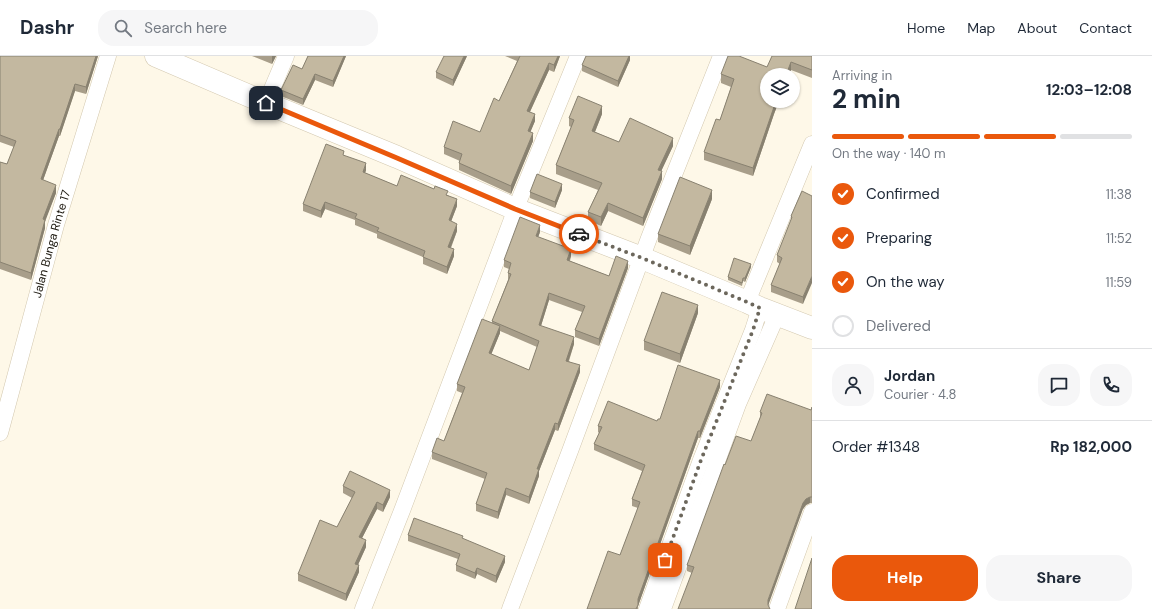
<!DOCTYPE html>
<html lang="en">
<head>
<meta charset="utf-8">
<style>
  :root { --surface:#fff; --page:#f6f6f7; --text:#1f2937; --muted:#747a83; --line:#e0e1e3; --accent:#ea580c }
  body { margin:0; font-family:"DM Sans",sans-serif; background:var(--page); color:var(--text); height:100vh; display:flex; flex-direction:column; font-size:15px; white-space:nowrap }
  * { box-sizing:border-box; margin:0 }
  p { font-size:13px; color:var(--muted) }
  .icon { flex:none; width:22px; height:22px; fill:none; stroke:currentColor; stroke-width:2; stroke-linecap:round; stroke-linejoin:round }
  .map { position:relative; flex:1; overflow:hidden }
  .sheet { display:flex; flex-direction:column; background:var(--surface); width:340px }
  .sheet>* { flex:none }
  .buttons { position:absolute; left:760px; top:12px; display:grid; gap:8px }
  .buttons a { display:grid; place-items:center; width:40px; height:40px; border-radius:50%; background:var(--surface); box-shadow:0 1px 3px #0004; font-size:20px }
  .pin { position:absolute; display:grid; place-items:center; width:34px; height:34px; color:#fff; margin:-17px; border-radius:8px; box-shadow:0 2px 6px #0006 }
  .courier { position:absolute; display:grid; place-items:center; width:40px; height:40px; margin:-20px; border:3px solid #ea580c; border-radius:50%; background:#fff; color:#222; box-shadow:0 1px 5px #0007 }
  .headline em { font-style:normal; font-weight:700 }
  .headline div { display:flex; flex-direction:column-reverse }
  .headline { display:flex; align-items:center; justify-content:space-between; height:68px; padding:0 20px }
  h1 { font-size:26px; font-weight:700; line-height:30px }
  .bar { display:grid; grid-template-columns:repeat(4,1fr); gap:6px 4px; align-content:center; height:48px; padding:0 20px }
  .bar i { height:5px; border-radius:3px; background:var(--line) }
  .bar .active { background:var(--accent) }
  .bar p { grid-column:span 4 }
  .line { display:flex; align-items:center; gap:10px; padding:0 20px; border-top:1px solid var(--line) }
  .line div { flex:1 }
  .round { display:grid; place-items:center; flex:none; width:42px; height:42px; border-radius:16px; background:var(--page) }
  ol { padding:0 20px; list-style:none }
  li { display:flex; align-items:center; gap:12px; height:44px }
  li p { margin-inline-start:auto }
  li .icon { padding:4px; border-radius:50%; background:var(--accent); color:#fff; stroke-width:4 }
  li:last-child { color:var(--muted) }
  li i { width:22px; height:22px; border:2px solid var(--line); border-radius:50% }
  .cta { display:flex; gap:8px; margin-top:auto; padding:8px 20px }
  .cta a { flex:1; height:46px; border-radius:16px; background:var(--accent); color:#fff; font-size:16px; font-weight:700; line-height:46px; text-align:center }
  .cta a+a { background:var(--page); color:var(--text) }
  header { display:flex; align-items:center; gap:24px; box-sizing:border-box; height:56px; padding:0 20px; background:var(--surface); border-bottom:1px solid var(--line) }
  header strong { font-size:19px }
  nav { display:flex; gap:22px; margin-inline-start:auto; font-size:14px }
  .search { width:280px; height:36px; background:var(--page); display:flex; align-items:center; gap:10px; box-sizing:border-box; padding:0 14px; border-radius:16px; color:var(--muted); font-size:15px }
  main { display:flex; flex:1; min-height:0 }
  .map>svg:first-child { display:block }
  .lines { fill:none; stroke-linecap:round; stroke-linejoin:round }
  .street-casing { stroke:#d3c8af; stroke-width:17 }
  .secondary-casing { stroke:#d3c8af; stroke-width:23 }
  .street { stroke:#fff; stroke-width:16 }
  .secondary { stroke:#fff; stroke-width:22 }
  .wall { fill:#a89e8a; fill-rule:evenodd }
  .shaded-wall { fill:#888170 }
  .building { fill:#c3b8a0; stroke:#888170 }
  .done { stroke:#6c675c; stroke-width:4; stroke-dasharray:0 7.2 }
  .route { stroke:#ea580c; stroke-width:5 }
  .labels { text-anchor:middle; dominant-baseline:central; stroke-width:3; stroke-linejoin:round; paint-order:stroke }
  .street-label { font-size:12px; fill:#1d1910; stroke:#fff }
</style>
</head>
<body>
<header>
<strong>Dashr</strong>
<div class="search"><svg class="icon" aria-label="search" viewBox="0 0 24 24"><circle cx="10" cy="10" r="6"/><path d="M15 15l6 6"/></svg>Search here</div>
<nav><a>Home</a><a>Map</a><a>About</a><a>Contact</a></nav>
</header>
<main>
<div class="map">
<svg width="812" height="553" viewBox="0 0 812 553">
  <rect width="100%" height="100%" fill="#fef8e8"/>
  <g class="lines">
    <defs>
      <g id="street">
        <path d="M266 47 286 0"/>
        <path d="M747 246 812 88"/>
        <path id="s1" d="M0 377 56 169 108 0"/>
        <path d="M363 553 403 452 520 142 578 0"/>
        <path d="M510 553 570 395 649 182 721 0"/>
        <path d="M647 553 701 404 753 274 760 252"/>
        <path d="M663 553 738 348 777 259"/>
        <path d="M777 553 812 456"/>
      </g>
      <path id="secondary" d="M156 0 266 47 397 101 515 153 642 202 747 246 760 252 812 272"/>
    </defs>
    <use href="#street" class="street-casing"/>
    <use href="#secondary" class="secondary-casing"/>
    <use href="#street" class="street"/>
    <use href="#secondary" class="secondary"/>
  </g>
  <path class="wall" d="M0 0H98L86 38 75 35 60 80H59L43 124 56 137 45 164V172L31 224 0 213V106L7 108 14 91 0 86Z
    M252 0H276L272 8Z
    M308 0H346L333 31 315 24 303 49 281 40V34L302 13Z
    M467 0 453 30 436 22V16Z
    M505 0H560L554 16 549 14 530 56 535 65 530 76 533 85 511 138 459 114V107L460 105 444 98V91L480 76 499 45 517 5Z
    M630 0V4L618 31 582 15V9Z
    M812 0V22L791 14 767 45H779L774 58 753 120 704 104V96L720 64 731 31 721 27V18L767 11Z
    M602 58 595 76 619 86 673 90 661 115 662 123 643 170 608 155 601 170 588 164V156L598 134 556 118V109L571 71 569 70V62Z
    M344 100 366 114 365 117 397 130 448 139 457 150 451 165 457 175 451 192 454 200 447 218 423 208V201L377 182V178L355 169V164L325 153 321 162 303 155V148Z
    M562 134 555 152 530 142V136Z
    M812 140 803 248 771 236V229L780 208 777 206V199L791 165V160Z
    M712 143 690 199 658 186V178Z
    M540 176 538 181 571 200 570 205 609 220 628 212 599 290 575 281V274L582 256 549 244 541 270 574 288 569 305 580 316 558 375 555 374 539 415V420L529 448 506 439 498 463 476 455V448L485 423 432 403V396L444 385 462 337 457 335V328L492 267V265L508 224V217L509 213 504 211V204ZM500 275 537 291 529 314 491 298 500 277Z
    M751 211 745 226 743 225 742 230 728 224V221Z
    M698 257 680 307 644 294V285Z
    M720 331 700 382H698L638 550V553H587L620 499 638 452 632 450V443L642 415 594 394V388L599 377 598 376V370L657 365 660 363Z
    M812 351V447H810L806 449 803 453 692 517 687 515V509L725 409 751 385 760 362V356L811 354Z
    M343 430 390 441 383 456 377 453 362 482 366 491 358 509 359 516 346 545 298 525V518L337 471 352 442 343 437Z
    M408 479 463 483 505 506 496 527 477 518 475 523 456 515V509L458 503 408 485Z"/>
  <path class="shaded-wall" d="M96 0H98L86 38V31Z
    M272 0H276L272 8Z
    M344 0H346L333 31V25Z
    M464 0H467L453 30V24Z
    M558 0H560L554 16V9Z
    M629 0H630V4L618 31V25Z
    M791 6V14L789 19H786Z
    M549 7V14L527 62V55Z
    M315 18V24L303 49V43Z
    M75 28V35L60 80V73Z
    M776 45H779L774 58 753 120V112Z
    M602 50V58L592 83V75Z
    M535 58V65L528 82V75Z
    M59 73V80L41 130V123Z
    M533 77V85L511 138V130Z
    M673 82V90L658 122V114Z
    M366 107V114L363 123V116Z
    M662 115V123L643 170V162Z
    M562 128V134L555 152V146Z
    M56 129V137L43 171V163Z
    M712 134V143L690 199V190Z
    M457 143V150L449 171V164Z
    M325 146V153L321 162V155Z
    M608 147V155L601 170V161Z
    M45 164V172L31 224V217Z
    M457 168V175L448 198V191Z
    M540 169V176L536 187V180Z
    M454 193V200L447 218V211Z
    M571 193V200L567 211V204Z
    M628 205V212L599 290V283Z
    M751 208V211L745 226V222Z
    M812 220V227L803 248V241Z
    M549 237V244L539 276V269Z
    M698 249V257L680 307V298Z
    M500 270V277L489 304V297Z
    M574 281V288L566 312V305Z
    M580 309V316L558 375V368Z
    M720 324V331L700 382V375Z
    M555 367V374L539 415V420L529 448V441L537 413Z
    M698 375V382L638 550V543Z
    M506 432V439L498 463V456Z
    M390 434V441L383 456V449Z
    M810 441V447L806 449 803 453 768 550V544L803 447 806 443Z
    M377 446V453L359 488V481Z
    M366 484V491L355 515V508Z
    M505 500V506L496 527V520Z
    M359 509V516L346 545V538Z
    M477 512V518L475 523V517Z"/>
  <path class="building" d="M0 0H96L86 31 75 28 60 73H59L41 123 56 129 43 163 45 164 31 217 0 206V106L7 108 16 85 0 79Z
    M308 0H344L333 25 315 18 303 43 281 34 293 9 302 13Z
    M444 0H464L453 24 436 16Z
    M520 0H558L554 9 549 7 527 55 535 58 528 75 533 77 511 130 459 107 462 98 444 91 453 65 480 76 494 42 499 45Z
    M586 0H629L618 25 582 9Z
    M728 0H739L767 11 772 0H812V14L791 6 786 19H767V45H776L753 112 704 96 716 63 720 64 734 23 721 18Z
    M578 40 602 50 592 75 619 86 630 62 673 82 658 114 662 115 643 162 608 147 601 161 588 156 602 127 556 109 574 64 569 62Z
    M326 88 344 95 343 99 366 107 363 116 397 130 401 119 434 133 435 130 448 135 446 139 457 143 449 164 457 168 448 191 454 193 447 211 423 201 425 195 377 175 379 172 355 162 357 158 325 146 321 155 303 148Z
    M537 118 562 128 555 146 530 136Z
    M680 121 712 134 690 190 658 178Z
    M802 135 812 140V220L803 241 771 229 782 202 777 199 792 161 791 160Z
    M520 161 540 169 536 180 571 193 567 204 609 220 616 200 628 205 599 283 575 274 585 250 549 237 539 269 574 281 566 305 580 309 558 368 555 367 537 413H539L529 441 506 432 498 456 476 448 487 417 432 396 437 382 444 385 465 331 457 328 482 263 500 270 489 297 529 314 539 285 492 265 511 218 508 217 511 207 504 204Z
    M734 202 751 208 745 222H743L742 227 728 221Z
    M662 236 698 249 680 298 644 285Z
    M678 309 720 324 700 375H698L638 543V549L636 553H587L608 495 620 499 640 446 632 443 645 409 594 388 602 371 598 370 608 345 657 365 658 363H660Z
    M767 338 811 354 812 351V441H810L806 443 803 447 768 544V549L770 553H678L694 511 687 509 724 408 725 409 736 380 751 385 762 357 760 356Z
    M350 415 390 434 383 449 377 446 359 481 366 484 355 508 359 509 346 538 298 518 320 464 337 471 355 436 343 430Z
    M414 462 463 480 462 482 505 500 496 520 477 512 475 517 456 509 460 498 408 479Z
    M812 502V553H795Z"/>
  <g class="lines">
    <path class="done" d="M579 178 642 202 747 246 760 252 753 274 701 404 665 504"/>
    <path class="route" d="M266 47 397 102 515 153 579 178"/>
  </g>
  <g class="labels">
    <g class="street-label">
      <text stroke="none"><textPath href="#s1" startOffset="196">Jalan Bunga Rinte 17</textPath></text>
    </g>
  </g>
</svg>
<div class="buttons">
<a><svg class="icon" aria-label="layers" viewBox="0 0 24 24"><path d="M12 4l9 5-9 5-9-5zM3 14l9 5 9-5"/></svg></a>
</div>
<div class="pin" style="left:665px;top:504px;background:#ea580c"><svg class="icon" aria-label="bag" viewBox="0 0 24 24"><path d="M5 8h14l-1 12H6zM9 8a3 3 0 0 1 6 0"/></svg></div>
<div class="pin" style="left:266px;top:47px;background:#1f2937"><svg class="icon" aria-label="home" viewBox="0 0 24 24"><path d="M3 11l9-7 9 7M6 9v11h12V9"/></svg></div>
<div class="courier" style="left:579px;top:178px"><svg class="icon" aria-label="car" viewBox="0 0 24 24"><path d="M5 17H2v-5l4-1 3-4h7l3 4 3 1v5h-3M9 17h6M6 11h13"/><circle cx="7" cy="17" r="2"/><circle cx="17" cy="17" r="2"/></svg></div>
</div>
<section class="sheet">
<div class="headline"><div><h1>2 min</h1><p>Arriving in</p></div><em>12:03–12:08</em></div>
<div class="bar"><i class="active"></i><i class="active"></i><i class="active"></i><i></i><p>On the way · 140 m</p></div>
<ol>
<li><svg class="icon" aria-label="check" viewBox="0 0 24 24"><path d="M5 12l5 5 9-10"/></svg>Confirmed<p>11:38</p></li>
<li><svg class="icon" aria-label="check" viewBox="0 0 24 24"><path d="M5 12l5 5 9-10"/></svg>Preparing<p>11:52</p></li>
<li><svg class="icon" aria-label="check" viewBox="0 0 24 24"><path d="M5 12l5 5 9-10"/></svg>On the way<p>11:59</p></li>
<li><i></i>Delivered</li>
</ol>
<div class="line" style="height:72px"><a class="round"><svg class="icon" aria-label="person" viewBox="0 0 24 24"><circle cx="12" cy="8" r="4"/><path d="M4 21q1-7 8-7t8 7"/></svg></a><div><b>Jordan</b><p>Courier · 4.8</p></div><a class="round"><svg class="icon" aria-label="chat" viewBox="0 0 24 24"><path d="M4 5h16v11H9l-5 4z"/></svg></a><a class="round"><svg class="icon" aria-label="phone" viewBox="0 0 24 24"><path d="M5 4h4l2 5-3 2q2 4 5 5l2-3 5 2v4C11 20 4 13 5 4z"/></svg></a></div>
<div class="line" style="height:52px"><div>Order #1348</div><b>Rp 182,000</b></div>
<div class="cta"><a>Help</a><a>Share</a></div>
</section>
</main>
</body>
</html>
